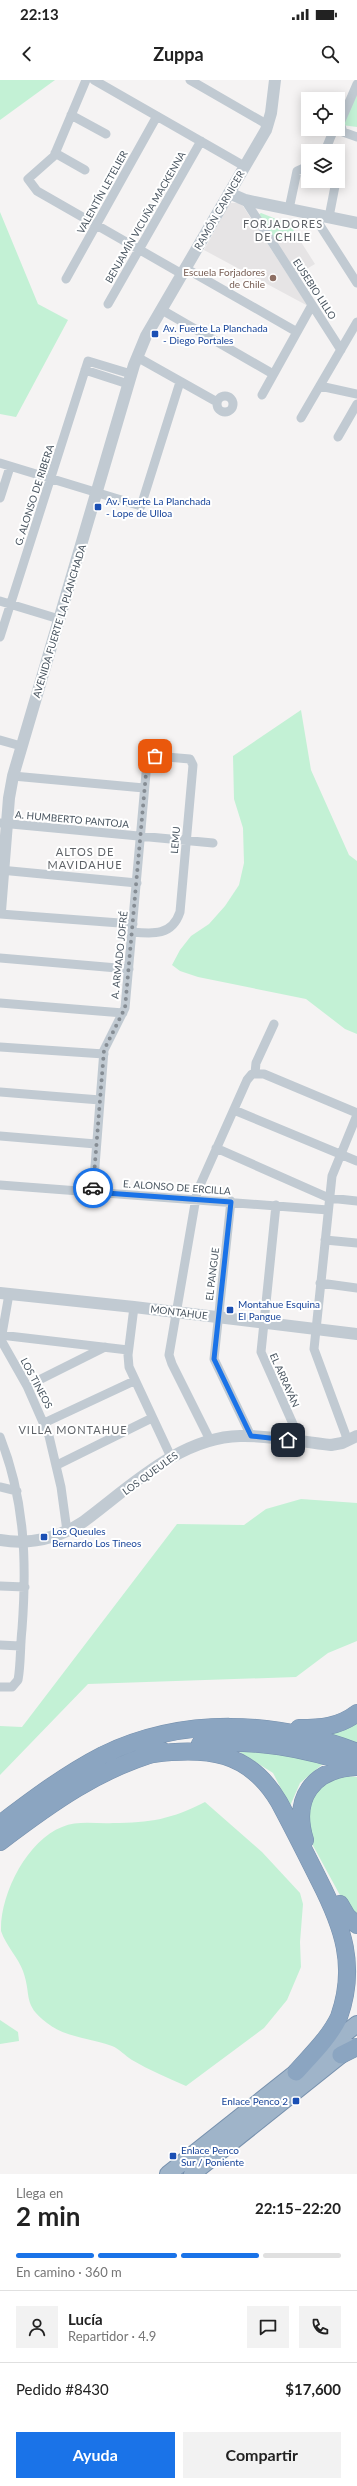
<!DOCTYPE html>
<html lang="es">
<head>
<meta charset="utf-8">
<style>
  :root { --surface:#fff; --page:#f2f2f2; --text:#222; --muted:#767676; --line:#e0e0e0; --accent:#1a73e8 }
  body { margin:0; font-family:Lato,sans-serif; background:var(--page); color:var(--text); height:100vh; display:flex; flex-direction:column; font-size:15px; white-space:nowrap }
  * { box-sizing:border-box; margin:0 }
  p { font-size:13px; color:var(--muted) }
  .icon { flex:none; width:22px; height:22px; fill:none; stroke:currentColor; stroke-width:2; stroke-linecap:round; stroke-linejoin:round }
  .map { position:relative; height:2094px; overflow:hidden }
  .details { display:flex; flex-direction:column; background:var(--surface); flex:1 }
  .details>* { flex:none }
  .controls { position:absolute; left:301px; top:12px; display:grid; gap:8px }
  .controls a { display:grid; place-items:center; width:44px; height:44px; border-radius:0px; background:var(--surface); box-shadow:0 2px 10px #0003; font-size:20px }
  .pin { position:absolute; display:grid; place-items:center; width:34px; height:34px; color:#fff; margin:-17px; border-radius:8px; box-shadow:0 2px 6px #0006 }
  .courier { position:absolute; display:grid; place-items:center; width:40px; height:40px; margin:-20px; border:3px solid #1a73e8; border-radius:50%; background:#fff; color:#222; box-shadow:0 1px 5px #0007 }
  .head em { font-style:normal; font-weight:700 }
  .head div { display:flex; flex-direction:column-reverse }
  .head { display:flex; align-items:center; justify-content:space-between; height:68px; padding:0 16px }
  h1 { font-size:26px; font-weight:700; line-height:30px }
  .bar { display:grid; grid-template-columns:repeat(4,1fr); gap:6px 4px; align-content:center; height:48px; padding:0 16px }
  .bar i { height:5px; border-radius:3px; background:var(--line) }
  .bar .current { background:var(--accent) }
  .bar p { grid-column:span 4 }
  .line { display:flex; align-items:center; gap:10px; padding:0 16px; border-top:1px solid var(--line) }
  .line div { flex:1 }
  .round { display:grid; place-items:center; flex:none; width:42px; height:42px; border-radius:0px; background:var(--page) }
  .cta { display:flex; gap:8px; margin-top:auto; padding:8px 16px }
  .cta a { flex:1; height:46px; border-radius:0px; background:var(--accent); color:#fff; font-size:16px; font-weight:700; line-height:46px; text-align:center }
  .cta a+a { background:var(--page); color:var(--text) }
  .status { display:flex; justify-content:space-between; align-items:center; height:28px; padding:0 20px; background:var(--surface); direction:ltr }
  .status svg { height:11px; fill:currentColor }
  header { display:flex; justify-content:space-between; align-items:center; height:52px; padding:0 16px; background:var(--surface); font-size:18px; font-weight:700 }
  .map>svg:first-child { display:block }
  .education { fill:#e6e4e5 }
  .green { fill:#c3f1d5 }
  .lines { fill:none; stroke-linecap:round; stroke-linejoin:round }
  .trunk-casing { stroke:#7690ad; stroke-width:18 }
  .motorway-casing { stroke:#7690ad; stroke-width:18 }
  .minor { stroke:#c1cad2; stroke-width:9 }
  .tertiary { stroke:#c1cad2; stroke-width:12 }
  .trunk { stroke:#9fb4c9; stroke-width:16 }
  .motorway { stroke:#8ba5c1; stroke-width:17 }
  .done { stroke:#868d94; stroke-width:4; stroke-dasharray:0 7.2 }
  .route { stroke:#1a73e8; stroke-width:5 }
  .education-dot { fill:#8d6e63; stroke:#fff; stroke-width:1.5 }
  .transit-dot { fill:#1a4fb4; stroke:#fff; stroke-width:1.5 }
  .labels { text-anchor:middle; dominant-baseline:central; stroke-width:4; stroke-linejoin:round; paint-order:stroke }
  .street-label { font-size:10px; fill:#4a5661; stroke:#fff }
  .education-label { font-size:10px; fill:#785e54; stroke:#fff; text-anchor:end }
  .transit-label { font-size:10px; fill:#164399; stroke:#fff; text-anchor:start }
  .neighbourhood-label { font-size:11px; letter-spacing:1px; fill:#5f6368; stroke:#fff }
</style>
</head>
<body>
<div class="status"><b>22:13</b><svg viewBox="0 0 49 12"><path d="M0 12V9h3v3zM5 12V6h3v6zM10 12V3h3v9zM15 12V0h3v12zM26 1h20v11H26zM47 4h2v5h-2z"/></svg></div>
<header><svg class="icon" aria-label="back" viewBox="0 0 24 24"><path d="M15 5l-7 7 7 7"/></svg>Zuppa<svg class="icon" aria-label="search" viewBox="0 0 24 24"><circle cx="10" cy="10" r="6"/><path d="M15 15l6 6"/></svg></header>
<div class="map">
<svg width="357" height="2094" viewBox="0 0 357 2094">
  <rect width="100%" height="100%" fill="#f5f3f3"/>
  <path class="education" d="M230 123H241L308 226 204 170Z
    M294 151 315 184 296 195 276 162Z"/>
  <path class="green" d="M0 0H55L0 40Z
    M357 14V47L342 45Z
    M0 132 38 224 68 240 16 337 0 334Z
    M261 133 289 144 294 151 276 162 258 135Z
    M301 630 311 690 349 775 357 781V954L345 949 306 919 198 897 180 891 172 885 180 870 191 856 209 844 225 826 239 805 244 783 243 748 234 719 233 676Z
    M301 1419 357 1423V1561L328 1573 296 1597 88 1604 0 1695V1646L22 1647 177 1444 244 1445 266 1429Z
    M357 1637V1666L324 1655Z
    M238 1671 277 1672 324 1683 300 1703 290 1726 273 1693Z
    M347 1696 357 1697V1839L348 1830 310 1760 306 1733 321 1703Z
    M205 1722 262 1772 300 1813 303 1824 300 1862 301 1887 287 1920 264 1948 186 2006C168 1998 149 1990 132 1980 125 1976 120 1969 112 1966 91 1958 66 1958 47 1943 22 1924 32 1916 23 1891 18 1877 6 1866 1 1851 0 1813 28 1760 62 1747 78 1740 96 1744 113 1743 150 1743 172 1739 205 1722Z
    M0 1940 18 1952 19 1961 0 1964Z"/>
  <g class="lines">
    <defs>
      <path id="trunk" d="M168 2094 357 1944
        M192 2094 351 1967"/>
      <path id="motorway" d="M299 1648C320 1648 339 1647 357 1633
        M200 1664C255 1659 305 1668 357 1686
        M153 1674C207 1667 249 1671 279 1722 293 1748 306 1774 319 1800 343 1847 357 1886 339 1937 329 1958 311 1975 296 1992
        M0 1744C33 1719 66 1694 103 1675 184 1636 275 1640 357 1672
        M305 1760C292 1718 313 1689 356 1687
        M0 1762C50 1724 101 1687 163 1671
        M340 1824 347 1836 357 1845
        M341 1975 357 1967"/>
    </defs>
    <use href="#trunk" class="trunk-casing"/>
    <use href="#motorway" class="motorway-casing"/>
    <path class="minor" d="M86 0 54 76 28 99 37 111 182 194
      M94 0 244 86
      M190 0 268 45
      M357 4 340 43 343 52 357 57
      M71 35 106 54
      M325 71 334 49
      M55 73 85 90
      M245 120 341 270
      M289 129 297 91 308 86
      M312 133 357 203
      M329 137 336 101
      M185 188 297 252
      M66 199 157 36
      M108 224 201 61
      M162 230 273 294
      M137 277 217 322
      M85 290 128 304
      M320 306 357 314
      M262 315 312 225
      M217 324a8 8 0 1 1 16 0a8 8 0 1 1-16 0Z
      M301 338 357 242
      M338 357 357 324
      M0 383 141 426 180 302
      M0 418 10 387
      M0 521 59 539
      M0 557 88 281 131 294
      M0 660 21 666
      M13 696 144 708
      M0 743 213 763
      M0 790 137 803
      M0 834 133 844
      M0 878 129 889
      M0 923 123 933
      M0 967 104 974
      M255 993 256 983 274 944
      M0 1012 100 1020
      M234 1030 357 1081
      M0 1056 96 1064
      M216 1068 329 1118 357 1121
      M0 1105 328 1130
      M93 1112 104 970 125 928 147 682 155 676 190 679 193 685 180 832C172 856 153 854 132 852
      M231 1121 214 1279 251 1356
      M276 1125 261 1272 301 1362
      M325 1160 357 1163
      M320 1203 357 1208
      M9 1214 1 1260 27 1306 49 1356 61 1407 67 1451
      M134 1227 128 1275 129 1287 171 1377
      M0 1255 128 1270
      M27 1306 105 1267
      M44 1343 134 1301
      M0 1357C25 1420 27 1482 22 1549 20 1566 21 1584 18 1600L12 1607H0
      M210 1360 172 1284 169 1275 197 1112 247 1000 252 994H264L357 1033
      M348 1361 314 1269 332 1096 357 1035
      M57 1385 152 1338
      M0 1407 17 1411
      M0 1506 25 1507
      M0 1565 20 1566"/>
    <path class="tertiary" d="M229 113 245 120 357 143
      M0 831 9 718 13 696 134 285 146 256 266 50 271 33 275 0
      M0 1213 134 1227 357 1254
      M0 1460C30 1465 57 1459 83 1442 129 1408 180 1357 240 1356 270 1355 301 1362 331 1365L342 1363 357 1356"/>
    <use href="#trunk" class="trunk"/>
    <use href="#motorway" class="motorway"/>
  </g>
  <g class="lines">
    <path class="done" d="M93 1108 104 970 125 928 147 682 155 676"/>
    <path class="route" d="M93 1108 92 1112 231 1122 214 1279 251 1356 288 1360"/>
  </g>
  <circle class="education-dot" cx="273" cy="198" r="4"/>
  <g class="transit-dot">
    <rect x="151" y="250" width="8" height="8" rx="2"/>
    <rect x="94" y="423" width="8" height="8" rx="2"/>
    <rect x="226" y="1226" width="8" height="8" rx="2"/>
    <rect x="40" y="1453" width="8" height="8" rx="2"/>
    <rect x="292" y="2017" width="8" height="8" rx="2"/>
    <rect x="169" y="2072" width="8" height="8" rx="2"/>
  </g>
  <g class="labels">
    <g class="street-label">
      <text transform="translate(102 112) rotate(-61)">VALENTÍN LETELIER</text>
      <text transform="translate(219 130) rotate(-60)">RAMÓN CARNICER</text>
      <text transform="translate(145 137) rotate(-60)">BENJAMÍN VICUÑA MACKENNA</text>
      <text transform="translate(315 209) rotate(57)">EUSEBIO LILLO</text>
      <text transform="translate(34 415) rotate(-72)">G. ALONSO DE RIBERA</text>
      <text transform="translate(59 541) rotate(-73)">AVENIDA FUERTE LA PLANCHADA</text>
      <text transform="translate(72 739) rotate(5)">A. HUMBERTO PANTOJA</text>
      <text transform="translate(175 760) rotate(-85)">LEMU</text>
      <text transform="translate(119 875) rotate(-84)">A. ARMADO JOFRÉ</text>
      <text transform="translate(177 1107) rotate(4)">E. ALONSO DE ERCILLA</text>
      <text transform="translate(212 1194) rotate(-83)">EL PANGUE</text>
      <text transform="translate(179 1232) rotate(7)">MONTAHUE</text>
      <text transform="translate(285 1300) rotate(66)">EL ARRAYÁN</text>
      <text transform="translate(37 1303) rotate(62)">LOS TINEOS</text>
      <text transform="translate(150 1393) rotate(-36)">LOS QUEULES</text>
    </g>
    <g class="education-label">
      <text x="265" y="192">Escuela Forjadores<tspan x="265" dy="12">de Chile</tspan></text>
    </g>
    <g class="transit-label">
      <text x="163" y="248">Av. Fuerte La Planchada<tspan x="163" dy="12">- Diego Portales</tspan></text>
      <text x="106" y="421">Av. Fuerte La Planchada<tspan x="106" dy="12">- Lope de Ulloa</tspan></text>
      <text x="238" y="1224">Montahue Esquina<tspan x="238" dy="12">El Pangue</tspan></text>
      <text x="52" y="1451">Los Queules<tspan x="52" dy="12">Bernardo Los Tineos</tspan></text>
      <text x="288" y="2021" text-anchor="end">Enlace Penco 2</text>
      <text x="181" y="2070">Enlace Penco<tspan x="181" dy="12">Sur / Poniente</tspan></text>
    </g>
    <g class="neighbourhood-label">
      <text x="283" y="143">FORJADORES<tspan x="283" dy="13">DE CHILE</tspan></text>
      <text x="85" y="771">ALTOS DE<tspan x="85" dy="13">MAVIDAHUE</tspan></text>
      <text x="73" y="1349">VILLA MONTAHUE</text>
    </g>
  </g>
</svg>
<div class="controls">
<a><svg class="icon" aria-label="locate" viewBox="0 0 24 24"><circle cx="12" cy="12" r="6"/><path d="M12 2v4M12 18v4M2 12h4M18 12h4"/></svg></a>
<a><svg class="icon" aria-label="layers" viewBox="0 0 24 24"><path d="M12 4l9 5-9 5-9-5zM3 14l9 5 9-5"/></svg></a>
</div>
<div class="pin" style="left:155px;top:676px;background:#ea580c"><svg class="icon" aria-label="bag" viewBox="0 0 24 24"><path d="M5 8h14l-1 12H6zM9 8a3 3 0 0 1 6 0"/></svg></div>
<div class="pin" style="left:288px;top:1360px;background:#1f2937"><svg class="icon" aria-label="home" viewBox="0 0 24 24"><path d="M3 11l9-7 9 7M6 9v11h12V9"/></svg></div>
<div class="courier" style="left:93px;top:1108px"><svg class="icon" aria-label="car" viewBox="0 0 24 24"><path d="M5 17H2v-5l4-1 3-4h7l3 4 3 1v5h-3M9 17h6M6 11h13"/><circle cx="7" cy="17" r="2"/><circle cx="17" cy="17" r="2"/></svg></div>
</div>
<section class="details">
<div class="head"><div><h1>2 min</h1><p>Llega en</p></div><em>22:15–22:20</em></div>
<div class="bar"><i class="current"></i><i class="current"></i><i class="current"></i><i></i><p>En camino · 360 m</p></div>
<div class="line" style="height:72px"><a class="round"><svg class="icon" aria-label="person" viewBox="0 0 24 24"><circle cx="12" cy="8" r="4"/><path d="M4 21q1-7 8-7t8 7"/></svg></a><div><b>Lucía</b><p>Repartidor · 4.9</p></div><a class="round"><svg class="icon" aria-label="chat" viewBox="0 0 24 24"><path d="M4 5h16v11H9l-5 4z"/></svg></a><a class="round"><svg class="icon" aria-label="phone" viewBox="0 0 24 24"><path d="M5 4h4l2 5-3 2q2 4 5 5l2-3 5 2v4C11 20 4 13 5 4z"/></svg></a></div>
<div class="line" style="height:52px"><div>Pedido #8430</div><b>$17,600</b></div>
<div class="cta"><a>Ayuda</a><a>Compartir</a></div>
</section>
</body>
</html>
